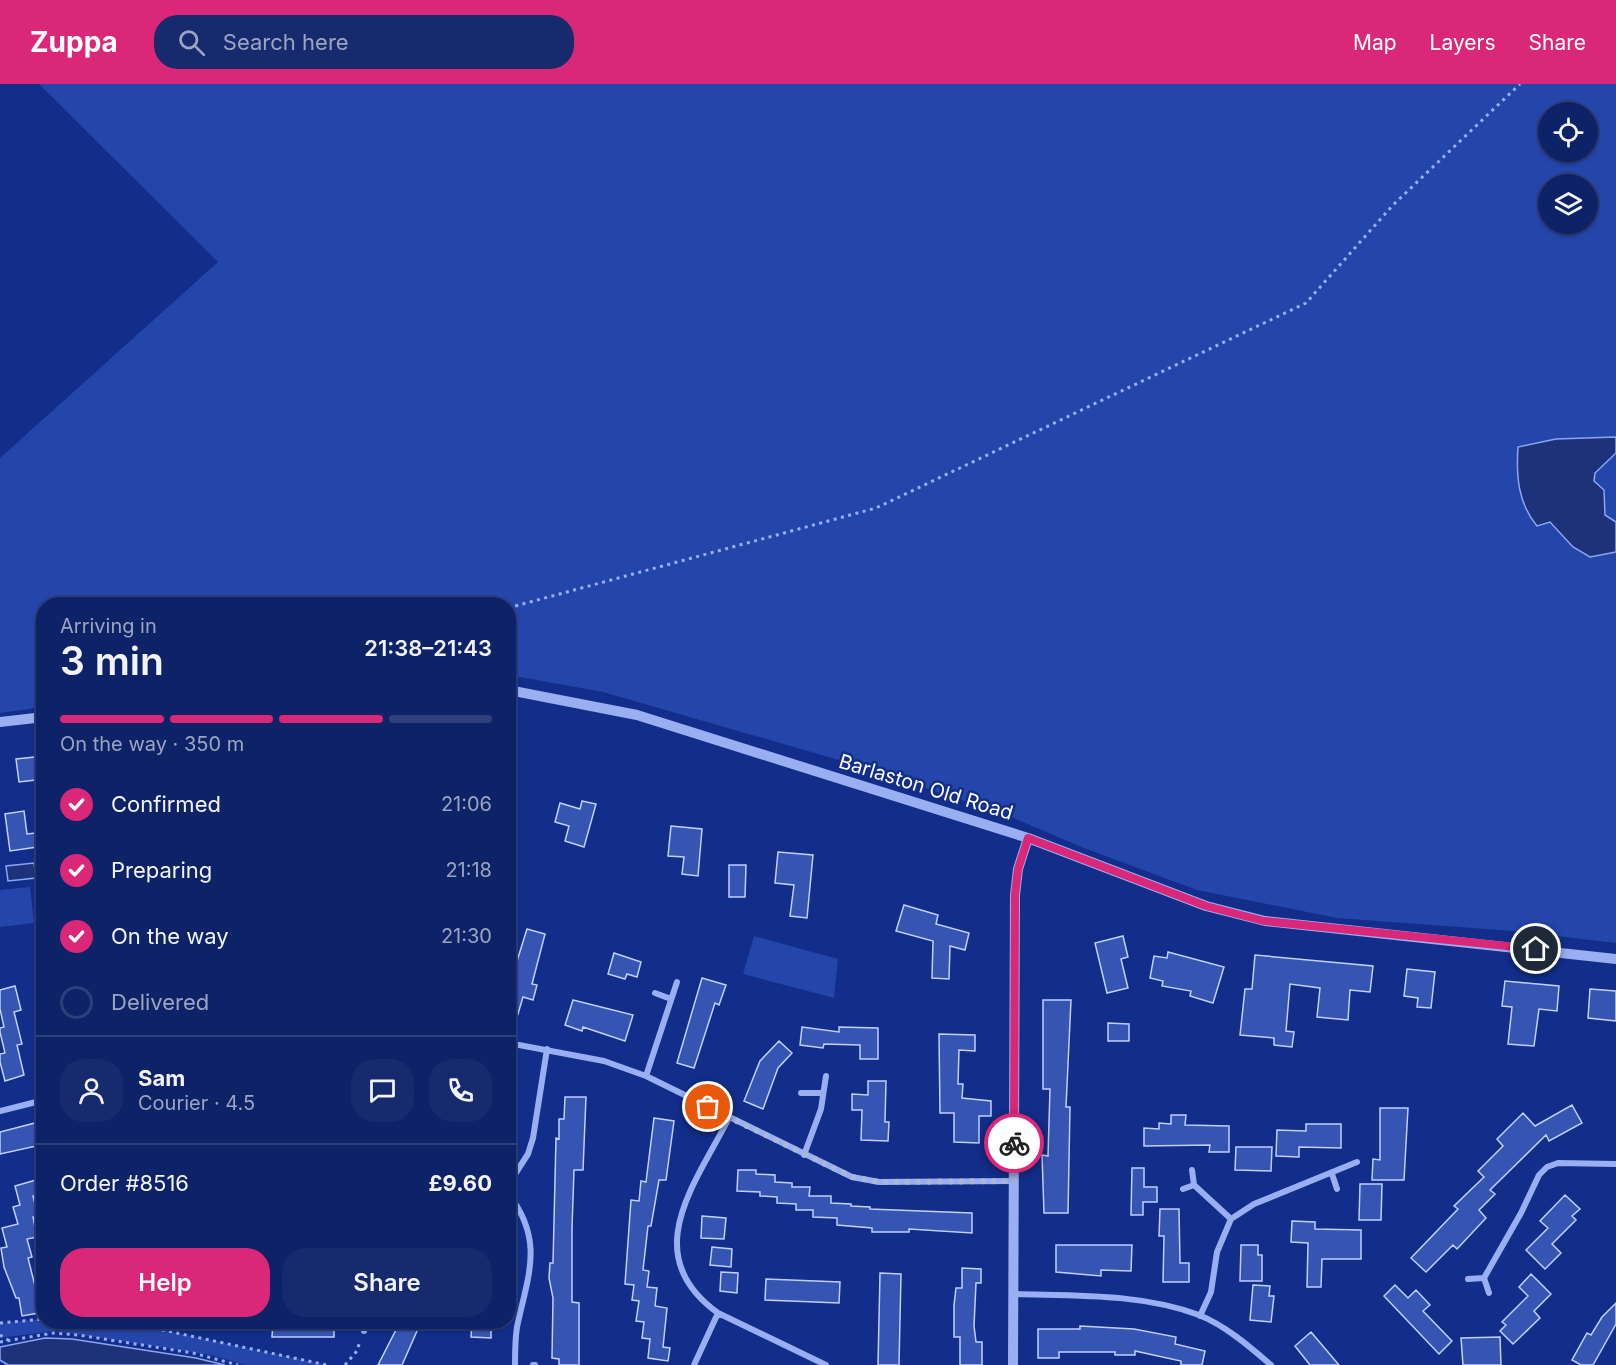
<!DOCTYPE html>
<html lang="en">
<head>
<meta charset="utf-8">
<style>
  :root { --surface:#0e2268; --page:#172a6e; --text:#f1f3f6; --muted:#9ba4c0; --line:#2e3f7c; --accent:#db2777 }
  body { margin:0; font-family:Inter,sans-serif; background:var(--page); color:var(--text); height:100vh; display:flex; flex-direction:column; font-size:22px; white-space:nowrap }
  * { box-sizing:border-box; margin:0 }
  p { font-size:20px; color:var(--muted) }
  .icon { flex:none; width:33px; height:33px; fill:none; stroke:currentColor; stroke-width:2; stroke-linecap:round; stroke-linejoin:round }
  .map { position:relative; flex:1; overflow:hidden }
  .side { position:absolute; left:36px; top:513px; width:480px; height:732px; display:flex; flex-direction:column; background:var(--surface); border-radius:24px; box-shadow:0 2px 4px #0004,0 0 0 2px var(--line) }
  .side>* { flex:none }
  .controls { position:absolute; left:1538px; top:18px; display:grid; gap:12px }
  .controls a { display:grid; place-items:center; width:60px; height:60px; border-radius:50%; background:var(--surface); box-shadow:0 2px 4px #0004,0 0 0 2px var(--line); font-size:30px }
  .pin { position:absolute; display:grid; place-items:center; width:51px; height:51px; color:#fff; margin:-26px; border:3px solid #fff; border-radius:50%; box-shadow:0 2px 6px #0007 }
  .courier { position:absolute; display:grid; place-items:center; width:60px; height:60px; margin:-30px; border:4px solid #db2777; border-radius:50%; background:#fff; color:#222; box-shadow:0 2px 8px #0007 }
  .summary em { font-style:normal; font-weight:600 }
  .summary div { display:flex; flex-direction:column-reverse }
  .summary { display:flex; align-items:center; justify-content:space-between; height:102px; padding:0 24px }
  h1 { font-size:39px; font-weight:600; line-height:45px }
  .bar { display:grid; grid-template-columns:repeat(4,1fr); gap:9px 6px; align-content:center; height:72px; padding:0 24px }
  .bar i { height:8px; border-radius:4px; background:var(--line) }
  .bar .active { background:var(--accent) }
  .bar p { grid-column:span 4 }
  .line { display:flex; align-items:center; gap:15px; padding:0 24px; border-top:2px solid var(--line) }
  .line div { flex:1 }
  .round { display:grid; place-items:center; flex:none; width:63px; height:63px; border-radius:24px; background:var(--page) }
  ol { padding:0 24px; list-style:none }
  li { display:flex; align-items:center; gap:18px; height:66px }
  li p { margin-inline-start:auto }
  li .icon { padding:6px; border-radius:50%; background:var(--accent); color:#fff; stroke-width:4 }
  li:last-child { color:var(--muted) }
  li i { width:33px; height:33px; border:3px solid var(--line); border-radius:50% }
  .primary-button { display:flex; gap:12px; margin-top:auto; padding:12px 24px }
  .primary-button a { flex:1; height:69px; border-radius:24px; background:var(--accent); color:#fff; font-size:24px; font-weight:600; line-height:69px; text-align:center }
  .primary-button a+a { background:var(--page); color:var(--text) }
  header { display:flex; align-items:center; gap:36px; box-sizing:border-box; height:84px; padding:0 30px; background:var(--accent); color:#fff }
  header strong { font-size:28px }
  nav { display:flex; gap:33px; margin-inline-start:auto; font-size:21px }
  .search { width:420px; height:54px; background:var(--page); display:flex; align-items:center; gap:15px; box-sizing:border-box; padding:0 21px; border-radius:24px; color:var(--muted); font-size:22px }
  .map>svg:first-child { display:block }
  .green { fill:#2445aa; fill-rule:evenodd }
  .water { fill:#1d3278; stroke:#8ba6f4; stroke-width:1.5 }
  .building { fill:#3654b2; stroke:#c0cffc; stroke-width:1.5 }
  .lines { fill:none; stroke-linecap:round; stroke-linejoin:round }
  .path { stroke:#99aff1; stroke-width:3; stroke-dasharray:3 4.5; stroke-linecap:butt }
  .minor { stroke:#99aff1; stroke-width:6 }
  .tertiary { stroke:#99aff1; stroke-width:10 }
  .done { stroke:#acb6d6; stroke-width:6; stroke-dasharray:0 10.8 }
  .route { stroke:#db2777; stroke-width:8 }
  .labels { text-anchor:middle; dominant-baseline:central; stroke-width:5; stroke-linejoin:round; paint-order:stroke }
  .street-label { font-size:20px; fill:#fff; stroke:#122e8a }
</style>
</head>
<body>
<header>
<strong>Zuppa</strong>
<div class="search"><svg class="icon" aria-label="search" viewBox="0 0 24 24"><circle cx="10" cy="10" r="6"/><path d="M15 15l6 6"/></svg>Search here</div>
<nav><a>Map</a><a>Layers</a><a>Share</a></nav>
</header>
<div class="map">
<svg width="1616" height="1281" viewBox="0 0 1616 1281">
  <rect width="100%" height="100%" fill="#122e8a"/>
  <path class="green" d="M39 0H1616V859L1513 847 1337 834 1197 806 1084 764 1006 731 863 683 603 608 509 591 508 520H44L43 623 0 629V374L218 178ZM1548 28H1587V68H1548ZM1548 100H1587V140H1548Z
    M30 803 34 839 0 843V806Z
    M754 852 838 875 834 914 743 890Z
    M43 1235 44 1238H125L327 1281H245L211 1271 55 1247 0 1254V1239Z"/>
  <path class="water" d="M1616 353V369L1595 389 1594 397 1604 406 1605 431 1616 438V468L1590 473 1573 463 1550 438 1537 442C1518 419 1516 392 1518 363L1556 355Z
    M34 779 36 794 8 797 6 782Z
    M45 1254 72 1255 196 1274 225 1281H8L0 1276V1263Z"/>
  <path class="building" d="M44 672V695L19 698 16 675Z
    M582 717 596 720 584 763 565 757 569 742 555 738 560 719 580 725Z
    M24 727 27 750 44 748V762L10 767 5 730Z
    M671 742 702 745 698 792 682 790 684 773 668 772Z
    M778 768 813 771 807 834 790 832 794 801 775 799Z
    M729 781H746L745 813H729Z
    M904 821 938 831 936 840 969 849 965 866 950 862 949 895 932 894 933 857 896 847Z
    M527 845 545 850 532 900 537 901 533 916 523 913 512 950H508V893L511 894 517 877Z
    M1123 852 1128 873 1121 875 1128 904 1107 909 1095 859Z
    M1168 868 1224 883 1213 919 1190 912 1191 907 1162 902 1163 897 1150 894 1154 872 1167 874Z
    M614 869 641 878 637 893 627 890 625 895 608 890Z
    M1255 871 1373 882 1370 908 1350 906 1348 936 1317 933 1320 904 1290 900 1286 947 1294 948 1292 963 1274 961V954L1240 951 1245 905H1252Z
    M1407 885 1435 888 1431 924 1417 923 1418 914 1404 912Z
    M702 894 726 901 719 921 715 919 694 984 677 979Z
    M1505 897 1559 902 1557 927 1539 925 1534 962 1508 960 1512 923 1502 922Z
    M15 902 21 926 14 928 22 960 17 961 24 991 5 997 0 978V970L5 969 0 948V944L4 943 0 925V906Z
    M1590 905 1616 907V937L1588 934Z
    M573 916 633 931 625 957 583 943 582 947 565 941Z
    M1043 916H1071L1066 1023H1070L1068 1129H1044L1042 1071 1048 1072 1050 1005H1043Z
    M1108 939 1129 940V957H1108Z
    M802 943 839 948V943L878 944V975H860V961L824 960 823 964 800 961Z
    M939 950 975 951V967L959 966 958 1000H963L962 1014 991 1017V1032H979V1059L954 1058V1029H940Z
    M779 957 792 969 778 984 763 1025 744 1017 760 977Z
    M868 997H886L885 1038H889L888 1057 861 1056 862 1026H852V1010L868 1011Z
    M565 1013H586L583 1086H574L572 1144V1218L579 1219V1281H559V1275L552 1274 553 1214 549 1194 550 1179H553L556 1054 559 1055V1035H564Z
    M1572 1021 1582 1039 1549 1057 1546 1051 1490 1106 1495 1110 1479 1126 1486 1134 1457 1165 1453 1161 1426 1188 1411 1174 1458 1125 1454 1122 1484 1093 1478 1087 1503 1062 1497 1055 1523 1029 1535 1042Z
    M1380 1024H1408L1404 1096H1372L1373 1075 1380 1076Z
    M1171 1031H1186L1185 1041 1229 1042V1068H1209L1210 1061 1144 1062V1044L1159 1045V1039L1171 1040Z
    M654 1034 674 1037 666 1096H659L651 1142H648L643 1186 649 1187 647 1203 657 1204 655 1222 667 1224 663 1263 670 1264 668 1277 648 1274 650 1255 642 1254 644 1238 636 1237 639 1217 632 1216 634 1201 625 1200 631 1116 639 1117 641 1097 646 1098Z
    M35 1039 41 1061 0 1070V1048Z
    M1306 1040H1341V1064L1299 1063V1073L1276 1072 1277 1046 1306 1047Z
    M1236 1063H1272L1271 1087 1235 1086Z
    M1132 1084H1144V1103H1157V1118H1143V1131H1131Z
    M738 1086H756V1090L775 1091V1098L792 1099V1103H810L809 1112H831V1119L851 1120V1122L870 1123V1125L972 1129V1149L909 1145V1148H872V1144L837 1141V1134L813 1133V1126H796V1120L777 1119V1113L760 1112V1108L737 1107Z
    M36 1096 39 1110 33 1112 38 1132 33 1133 37 1153 27 1155 32 1173 28 1174 38 1214 44 1213V1228L22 1232 19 1214H16L4 1183 1 1164 7 1163 2 1144 18 1140 13 1123 20 1121 15 1102Z
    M1360 1100H1382L1381 1136H1359Z
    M1565 1111 1580 1125 1572 1132 1576 1136 1552 1160 1561 1169 1545 1185 1526 1166 1548 1144 1540 1137Z
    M1160 1125H1179L1180 1179H1189V1198H1163L1164 1152H1159Z
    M702 1132 726 1134 724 1155 701 1154Z
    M1292 1137 1315 1138V1145L1361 1146V1175H1322L1321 1203H1307L1308 1159 1291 1158Z
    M1056 1161H1132L1131 1187 1101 1186V1192L1056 1188Z
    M1241 1161H1258V1171H1262V1197H1240Z
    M712 1163 732 1165 731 1183 710 1181Z
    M962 1184 981 1185V1199H976L974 1242 976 1258H982V1281H960V1253H954V1221L956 1204H962Z
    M721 1188 738 1189 737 1209 720 1207Z
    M880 1189 901 1190 899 1281H878Z
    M1531 1190 1551 1210 1534 1227 1540 1234 1513 1260 1500 1247 1506 1241 1502 1238 1528 1212 1519 1203Z
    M766 1195 840 1198 839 1219 765 1216Z
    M1253 1201 1270 1202 1269 1212H1274L1271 1238 1250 1236Z
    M1395 1201 1408 1214 1416 1206 1430 1221 1423 1227 1452 1257 1439 1270 1384 1212Z
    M1616 1219V1240L1593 1281H1581L1572 1276 1587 1249 1591 1251 1602 1233Z
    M273 1238H334V1253H272Z
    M400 1238H421L402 1281H378Z
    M472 1239 491 1240V1254L471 1253Z
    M1080 1242 1134 1245 1176 1253 1175 1260 1205 1267 1202 1281H1181V1277L1135 1267V1271H1115V1268H1059V1274H1038V1245H1080Z
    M1311 1248 1339 1281H1310L1295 1262Z
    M1500 1253 1501 1281H1463L1461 1254Z"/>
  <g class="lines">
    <path class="path" d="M508 524 876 424 1306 219 1393 121 1520 0
      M125 1238 327 1281
      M0 1239 44 1235
      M0 1251 8 1256
      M0 1258 54 1249 78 1251 193 1269 238 1281
      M345 1281 357 1267 360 1257"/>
    <path class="minor" d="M655 909 671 915
      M508 959 604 977 646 992 852 1093 879 1098 1014 1097
      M646 992 677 898
      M801 1009H823
      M0 1027 44 1016
      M729 1034C695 1100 637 1171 718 1229L826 1281
      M804 1071 821 1025 826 992
      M1192 1086 1194 1101
      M1332 1090 1337 1105
      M508 1101 528 1070 533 1054 547 965
      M1183 1105 1194 1101 1231 1135
      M508 1109C545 1157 528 1191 517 1243 515 1256 515 1269 515 1281
      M1468 1195 1484 1194
      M1489 1209 1484 1194 1521 1129 1539 1091 1547 1083 1558 1079 1616 1080
      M1013 1210C1074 1212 1140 1209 1199 1231 1226 1242 1249 1262 1271 1281
      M1200 1232 1211 1208 1217 1168 1231 1135 1254 1120 1357 1078
      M364 1247V1238
      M533 1281H535
      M694 1281 718 1229"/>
    <path class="tertiary" d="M508 606 637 631 1028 754 1206 822 1265 837 1616 875
      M0 638 44 633
      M1013 1281 1015 811 1018 785 1028 754"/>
  </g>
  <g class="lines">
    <path class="done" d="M708 1023 852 1093 879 1098 1014 1097V1059"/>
    <path class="route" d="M1014 1059 1015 811 1018 785 1028 754 1206 822 1264 837 1536 865"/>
  </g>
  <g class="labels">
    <g class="street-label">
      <text transform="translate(926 703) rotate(17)">Barlaston Old Road</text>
    </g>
  </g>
</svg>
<div class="controls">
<a><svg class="icon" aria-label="locate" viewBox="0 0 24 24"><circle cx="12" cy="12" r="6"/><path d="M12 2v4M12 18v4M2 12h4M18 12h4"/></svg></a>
<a><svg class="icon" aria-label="layers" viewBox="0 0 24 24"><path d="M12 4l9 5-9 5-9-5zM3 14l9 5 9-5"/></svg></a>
</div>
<div class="pin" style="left:708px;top:1023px;background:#ea580c"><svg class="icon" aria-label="bag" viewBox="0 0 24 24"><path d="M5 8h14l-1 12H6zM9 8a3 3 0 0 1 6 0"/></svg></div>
<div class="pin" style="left:1536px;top:865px;background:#1f2937"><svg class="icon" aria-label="home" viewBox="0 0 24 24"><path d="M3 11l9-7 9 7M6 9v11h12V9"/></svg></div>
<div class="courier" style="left:1014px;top:1059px"><svg class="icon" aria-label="bike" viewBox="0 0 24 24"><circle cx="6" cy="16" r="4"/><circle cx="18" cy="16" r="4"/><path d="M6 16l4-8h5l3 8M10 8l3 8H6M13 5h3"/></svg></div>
<section class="side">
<div class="summary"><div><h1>3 min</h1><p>Arriving in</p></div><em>21:38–21:43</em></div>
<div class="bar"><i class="active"></i><i class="active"></i><i class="active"></i><i></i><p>On the way · 350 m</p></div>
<ol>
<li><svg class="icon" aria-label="check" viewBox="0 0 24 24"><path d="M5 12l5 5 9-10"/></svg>Confirmed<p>21:06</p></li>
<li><svg class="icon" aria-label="check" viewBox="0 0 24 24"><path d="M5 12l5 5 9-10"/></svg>Preparing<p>21:18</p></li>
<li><svg class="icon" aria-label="check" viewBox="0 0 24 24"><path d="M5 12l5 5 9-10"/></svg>On the way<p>21:30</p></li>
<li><i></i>Delivered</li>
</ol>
<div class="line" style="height:108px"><a class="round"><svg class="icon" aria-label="person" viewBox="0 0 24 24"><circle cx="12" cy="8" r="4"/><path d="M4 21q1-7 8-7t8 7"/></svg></a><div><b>Sam</b><p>Courier · 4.5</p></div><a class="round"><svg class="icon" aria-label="chat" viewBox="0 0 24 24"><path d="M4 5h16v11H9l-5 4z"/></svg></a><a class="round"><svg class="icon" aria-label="phone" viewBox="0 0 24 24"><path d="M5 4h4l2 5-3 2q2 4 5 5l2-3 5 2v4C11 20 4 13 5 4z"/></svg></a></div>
<div class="line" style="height:78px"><div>Order #8516</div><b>£9.60</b></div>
<div class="primary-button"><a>Help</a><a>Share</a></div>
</section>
</div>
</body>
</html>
